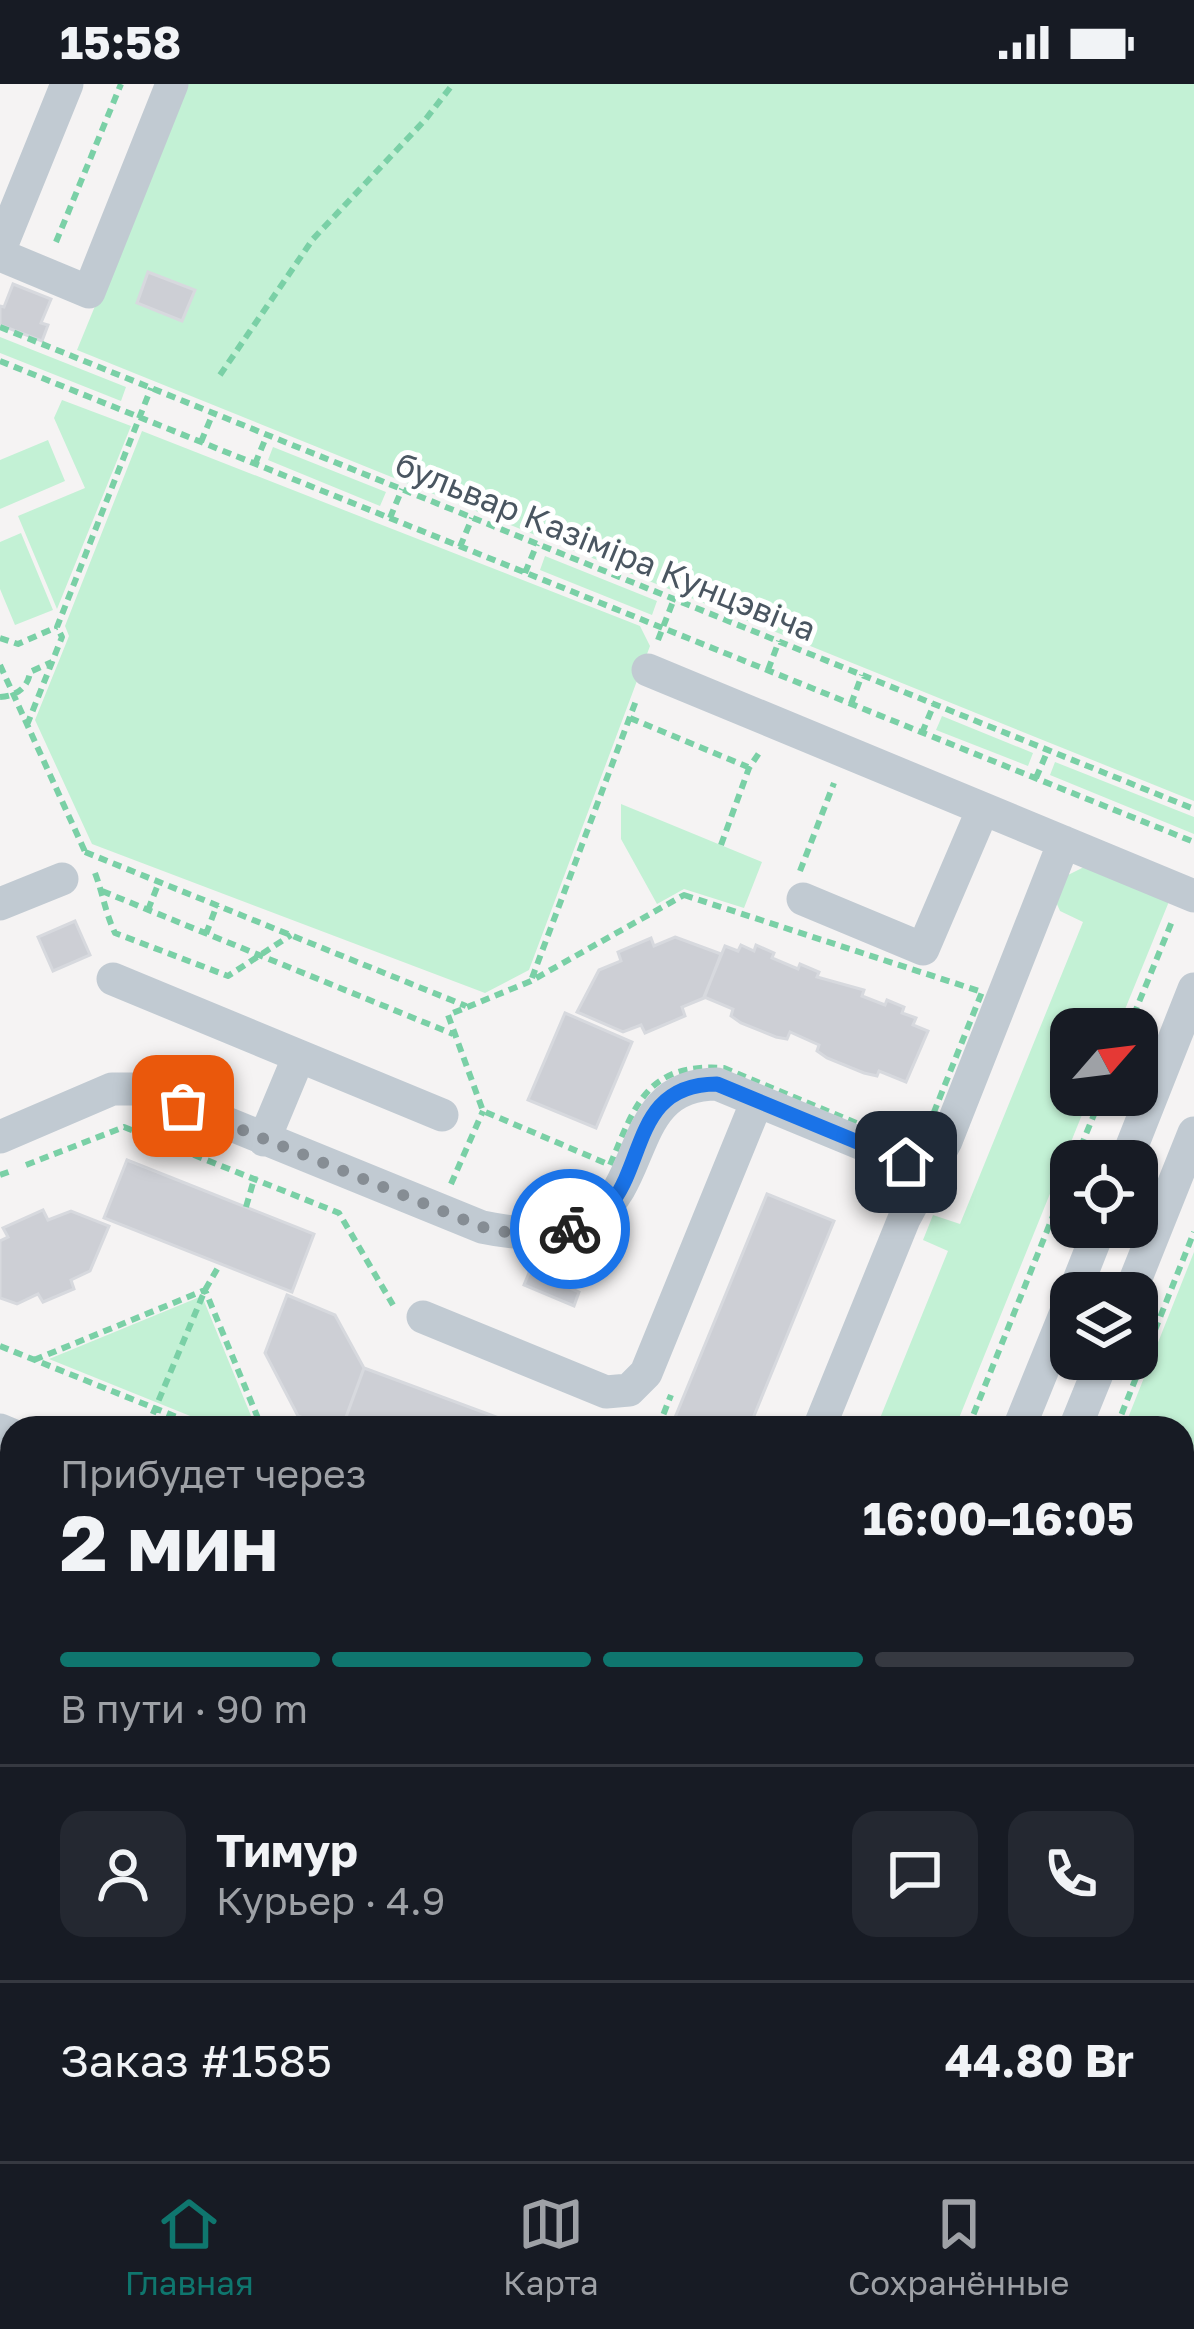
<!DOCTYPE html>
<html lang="ru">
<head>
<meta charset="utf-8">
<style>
  :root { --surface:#171b24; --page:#242831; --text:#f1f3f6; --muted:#9ea1a6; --line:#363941; --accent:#0f766e }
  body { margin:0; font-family:"Golos Text",sans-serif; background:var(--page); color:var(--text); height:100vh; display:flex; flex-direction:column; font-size:45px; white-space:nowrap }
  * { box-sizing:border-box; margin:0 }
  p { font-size:39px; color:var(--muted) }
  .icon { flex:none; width:66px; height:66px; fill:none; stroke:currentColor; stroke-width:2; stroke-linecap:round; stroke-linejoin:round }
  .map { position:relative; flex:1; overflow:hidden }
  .sheet { position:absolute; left:0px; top:1332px; width:1194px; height:747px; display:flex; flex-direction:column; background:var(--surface); border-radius:36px 36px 0 0; box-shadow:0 3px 9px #0004 }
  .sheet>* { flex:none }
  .needle { width:78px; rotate:62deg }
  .controls { position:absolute; left:1050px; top:924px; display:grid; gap:24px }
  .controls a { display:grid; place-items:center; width:108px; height:108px; border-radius:24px; background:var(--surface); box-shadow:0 3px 9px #0004; font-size:60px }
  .pin { position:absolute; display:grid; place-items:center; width:102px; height:102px; color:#fff; margin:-51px; border-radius:24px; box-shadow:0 6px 18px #0006 }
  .courier { position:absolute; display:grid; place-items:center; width:120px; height:120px; margin:-60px; border:9px solid #1a73e8; border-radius:50%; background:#fff; color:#222; box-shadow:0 3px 15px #0007 }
  .summary em { font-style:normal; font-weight:700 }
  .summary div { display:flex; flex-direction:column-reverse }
  .summary { display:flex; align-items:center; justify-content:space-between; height:204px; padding:0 60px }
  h1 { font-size:78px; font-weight:700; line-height:90px }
  .bar { display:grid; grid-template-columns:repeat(4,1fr); gap:18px 12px; align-content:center; height:144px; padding:0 60px }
  .bar i { height:15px; border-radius:9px; background:var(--line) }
  .bar .active { background:var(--accent) }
  .bar p { grid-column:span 4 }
  .line { display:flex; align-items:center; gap:30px; padding:0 60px; border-top:3px solid var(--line) }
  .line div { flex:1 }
  .round { display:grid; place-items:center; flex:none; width:126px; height:126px; border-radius:24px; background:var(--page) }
  .status { display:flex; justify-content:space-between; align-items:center; height:84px; padding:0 60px; background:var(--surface); direction:ltr }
  .status svg { height:33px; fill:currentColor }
  .tab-bar { display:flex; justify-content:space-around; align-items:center; height:168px; border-top:3px solid var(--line); background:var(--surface); font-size:33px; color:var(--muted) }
  .tab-bar a { display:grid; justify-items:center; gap:6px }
  .tab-bar .active { color:var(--accent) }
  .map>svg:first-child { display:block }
  .green { fill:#c3f1d5 }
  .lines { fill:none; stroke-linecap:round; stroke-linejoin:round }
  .stream { stroke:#90daee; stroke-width:10 }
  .building { fill:#cdcfd5; stroke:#d7d9de; stroke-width:3 }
  .path { stroke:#7ad0a6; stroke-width:6; stroke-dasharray:9 6; stroke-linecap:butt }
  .minor { stroke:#c1cad2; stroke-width:33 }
  .done { stroke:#868d94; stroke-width:12; stroke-dasharray:0 21.6 }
  .route { stroke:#1a73e8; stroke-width:15 }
  .labels { text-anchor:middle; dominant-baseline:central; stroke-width:10; stroke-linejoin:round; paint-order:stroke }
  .street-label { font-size:33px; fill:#4a5661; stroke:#fff }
</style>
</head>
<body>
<div class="status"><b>15:58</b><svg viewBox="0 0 49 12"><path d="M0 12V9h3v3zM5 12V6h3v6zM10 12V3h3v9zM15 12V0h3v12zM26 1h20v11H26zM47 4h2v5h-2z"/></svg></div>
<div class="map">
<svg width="1194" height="2077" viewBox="0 0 1194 2077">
  <rect width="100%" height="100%" fill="#f5f3f3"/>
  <path class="green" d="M186 0H1194V717L77 266Z
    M0 253 126 303 121 317 0 269Z
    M62 316 131 342 57 525 18 432 85 404 54 334Z
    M142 347 640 542 650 562 529 886 485 909 92 760 35 636 69 552 65 542Z
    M48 356 65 397 0 425V376Z
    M273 363 386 408 380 422 268 376Z
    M21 449 53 526 15 541 0 505V458Z
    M545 472 657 517 652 531 540 486Z
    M942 632 1033 669 1028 682 936 646Z
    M1055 678 1194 733V750L1050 691Z
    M621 720 762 778 744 824 684 805 657 820 621 755Z
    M1086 782 1170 815 1117 945H1071V1011H1090L955 1344H876L948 1167 923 1156 933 1131 960 1140 1083 838 1060 827 1053 811 1060 795Z
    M1194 1168V1410L1186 1406 1182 1412V1344H1124Z
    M202 1212 256 1344H220L49 1275Z
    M0 1560 12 1565V2067H1182V1564L1194 1571V2077H0Z"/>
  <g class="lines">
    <path class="stream" d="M0 1816 12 1820
      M634 2067 641 2077"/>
  </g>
  <path class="building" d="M148 188 195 206 182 237 137 219Z
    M13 200 51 215 41 239 48 241 42 257 0 241V222L4 223Z
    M75 837 90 871 53 887 38 853Z
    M675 853 721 870 704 914 682 923 685 932 645 949 641 941 623 948 577 928 599 886 621 877 618 868 651 854 654 862Z
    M741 861 754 867 756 861 774 869 772 874 798 885 800 880 819 888 817 893 864 906 862 912 885 921 887 916 904 923 902 929 916 934 913 941 928 947 906 998 879 987 877 992 864 989 827 974 817 967 819 961 790 948 787 955 776 953 741 939 731 932 733 925 704 913 725 862 738 867Z
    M565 929 632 958 596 1044 528 1016Z
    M127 1076 314 1150 292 1208 104 1134Z
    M767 1110 834 1137 749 1344H693L674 1336Z
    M43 1126 48 1136 71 1127 109 1142 90 1187 71 1196 74 1205 43 1218 38 1210 17 1220 0 1214V1157L8 1153 3 1144Z
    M540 1162 583 1180 572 1205 579 1208 574 1222 524 1201Z
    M287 1211 335 1231 364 1284 342 1344H328L298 1332 265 1269Z
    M364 1284 526 1344H342Z
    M1194 1524V1568L1182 1560V1544Z"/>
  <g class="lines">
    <path class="path" d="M56 158 121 0
      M0 243 1194 725
      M0 277 1194 758
      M220 291 313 155 425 36 453 0
      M201 358 213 329
      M255 380 267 351
      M390 434 402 405
      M460 463 472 434
      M525 489 537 460
      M0 554 18 560 57 543
      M658 556 674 515
      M0 581 87 772
      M768 586 779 557
      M0 613C16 612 28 604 30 588L52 578
      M851 620 862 591
      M630 634 748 683
      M27 641 62 553 57 543 151 304
      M922 649 934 620
      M1036 694 1048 666
      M721 761 749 684 761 666
      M85 768 466 922
      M800 787 834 699
      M95 789C103 810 105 828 115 849L228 892 291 851
      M102 807 453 950
      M684 811 982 908 926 1048 908 1058 897 1056 724 984C647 979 636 1019 610 1081L483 1027 448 931 531 897Z
      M148 826 159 798
      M206 850 217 821
      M532 894 637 614
      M1128 945 1173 835
      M1075 1077 1102 1011
      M26 1081 124 1043 339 1129 393 1221
      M0 1091 14 1086
      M451 1100 483 1027
      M246 1123 255 1092
      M0 1262 204 1344
      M34 1276 205 1206 262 1344
      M147 1344 205 1206 220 1180
      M658 1344 671 1311
      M968 1344 1071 1087
      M1116 1344 1194 1148
      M890 2067 895 2077
      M767 2077 776 2067"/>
    <path class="minor" d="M0 165 67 0
      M0 171 89 208 172 0
      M648 586 1194 812
      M803 815 923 865 983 725
      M0 820 62 795
      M113 895 442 1031
      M0 1053 112 1005H143L482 1143C681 1185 594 1000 717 1000L930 1088
      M264 1056 299 972
      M1126 1077 1194 905
      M1074 1209 1100 1143
      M1130 1209 1194 1049
      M423 1233 606 1308 629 1306 646 1289 757 1017
      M819 1344 904 1135 946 1057 1064 758
      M1019 1344 1071 1216
      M1075 1344 1103 1275
      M0 1346 12 1351
      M1182 1452 1194 1430
      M0 1532 12 1537"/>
  </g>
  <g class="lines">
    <path class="done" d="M183 1022 482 1143 519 1151 570 1145"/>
    <path class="route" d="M570 1145C658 1124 613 1000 717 1000L906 1078"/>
  </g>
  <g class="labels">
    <g class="street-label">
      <text transform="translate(606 462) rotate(22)">бульвар Казіміра Кунцэвіча</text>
    </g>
  </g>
</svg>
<div class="controls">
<a><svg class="needle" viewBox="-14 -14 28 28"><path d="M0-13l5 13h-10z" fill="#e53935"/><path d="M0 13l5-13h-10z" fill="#9ea1a6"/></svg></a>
<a><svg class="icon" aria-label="locate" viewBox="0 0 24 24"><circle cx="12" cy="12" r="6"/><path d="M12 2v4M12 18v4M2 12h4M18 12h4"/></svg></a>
<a><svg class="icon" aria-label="layers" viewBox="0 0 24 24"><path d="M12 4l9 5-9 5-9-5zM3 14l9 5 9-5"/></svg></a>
</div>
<div class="pin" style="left:183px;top:1022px;background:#ea580c"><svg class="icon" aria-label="bag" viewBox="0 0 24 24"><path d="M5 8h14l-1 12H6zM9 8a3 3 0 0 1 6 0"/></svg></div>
<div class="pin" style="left:906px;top:1078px;background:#1f2937"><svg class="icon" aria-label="home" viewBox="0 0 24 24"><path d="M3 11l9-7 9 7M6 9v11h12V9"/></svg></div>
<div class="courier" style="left:570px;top:1145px"><svg class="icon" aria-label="bike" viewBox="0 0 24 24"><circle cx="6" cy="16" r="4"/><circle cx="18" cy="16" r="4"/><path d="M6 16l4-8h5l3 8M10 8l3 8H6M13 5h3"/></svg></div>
<section class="sheet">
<div class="summary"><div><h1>2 мин</h1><p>Прибудет через</p></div><em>16:00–16:05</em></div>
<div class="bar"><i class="active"></i><i class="active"></i><i class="active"></i><i></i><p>В пути · 90 m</p></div>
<div class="line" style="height:216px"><a class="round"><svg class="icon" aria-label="person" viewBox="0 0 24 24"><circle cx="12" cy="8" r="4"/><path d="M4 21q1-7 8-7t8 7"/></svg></a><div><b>Тимур</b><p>Курьер · 4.9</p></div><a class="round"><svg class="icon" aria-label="chat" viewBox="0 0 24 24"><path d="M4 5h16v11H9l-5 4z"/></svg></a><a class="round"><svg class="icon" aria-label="phone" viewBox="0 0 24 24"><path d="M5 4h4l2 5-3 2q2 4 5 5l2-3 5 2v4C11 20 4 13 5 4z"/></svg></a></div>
<div class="line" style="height:156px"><div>Заказ #1585</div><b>44.80 Br</b></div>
</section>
</div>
<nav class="tab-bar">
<a class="active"><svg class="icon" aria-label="home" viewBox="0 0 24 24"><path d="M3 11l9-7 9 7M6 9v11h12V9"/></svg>Главная</a>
<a><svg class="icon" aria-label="map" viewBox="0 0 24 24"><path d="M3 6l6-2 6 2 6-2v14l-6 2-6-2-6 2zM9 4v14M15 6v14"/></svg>Карта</a>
<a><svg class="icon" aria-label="saved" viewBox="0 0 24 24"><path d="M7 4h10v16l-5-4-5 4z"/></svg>Сохранённые</a>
</nav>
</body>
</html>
